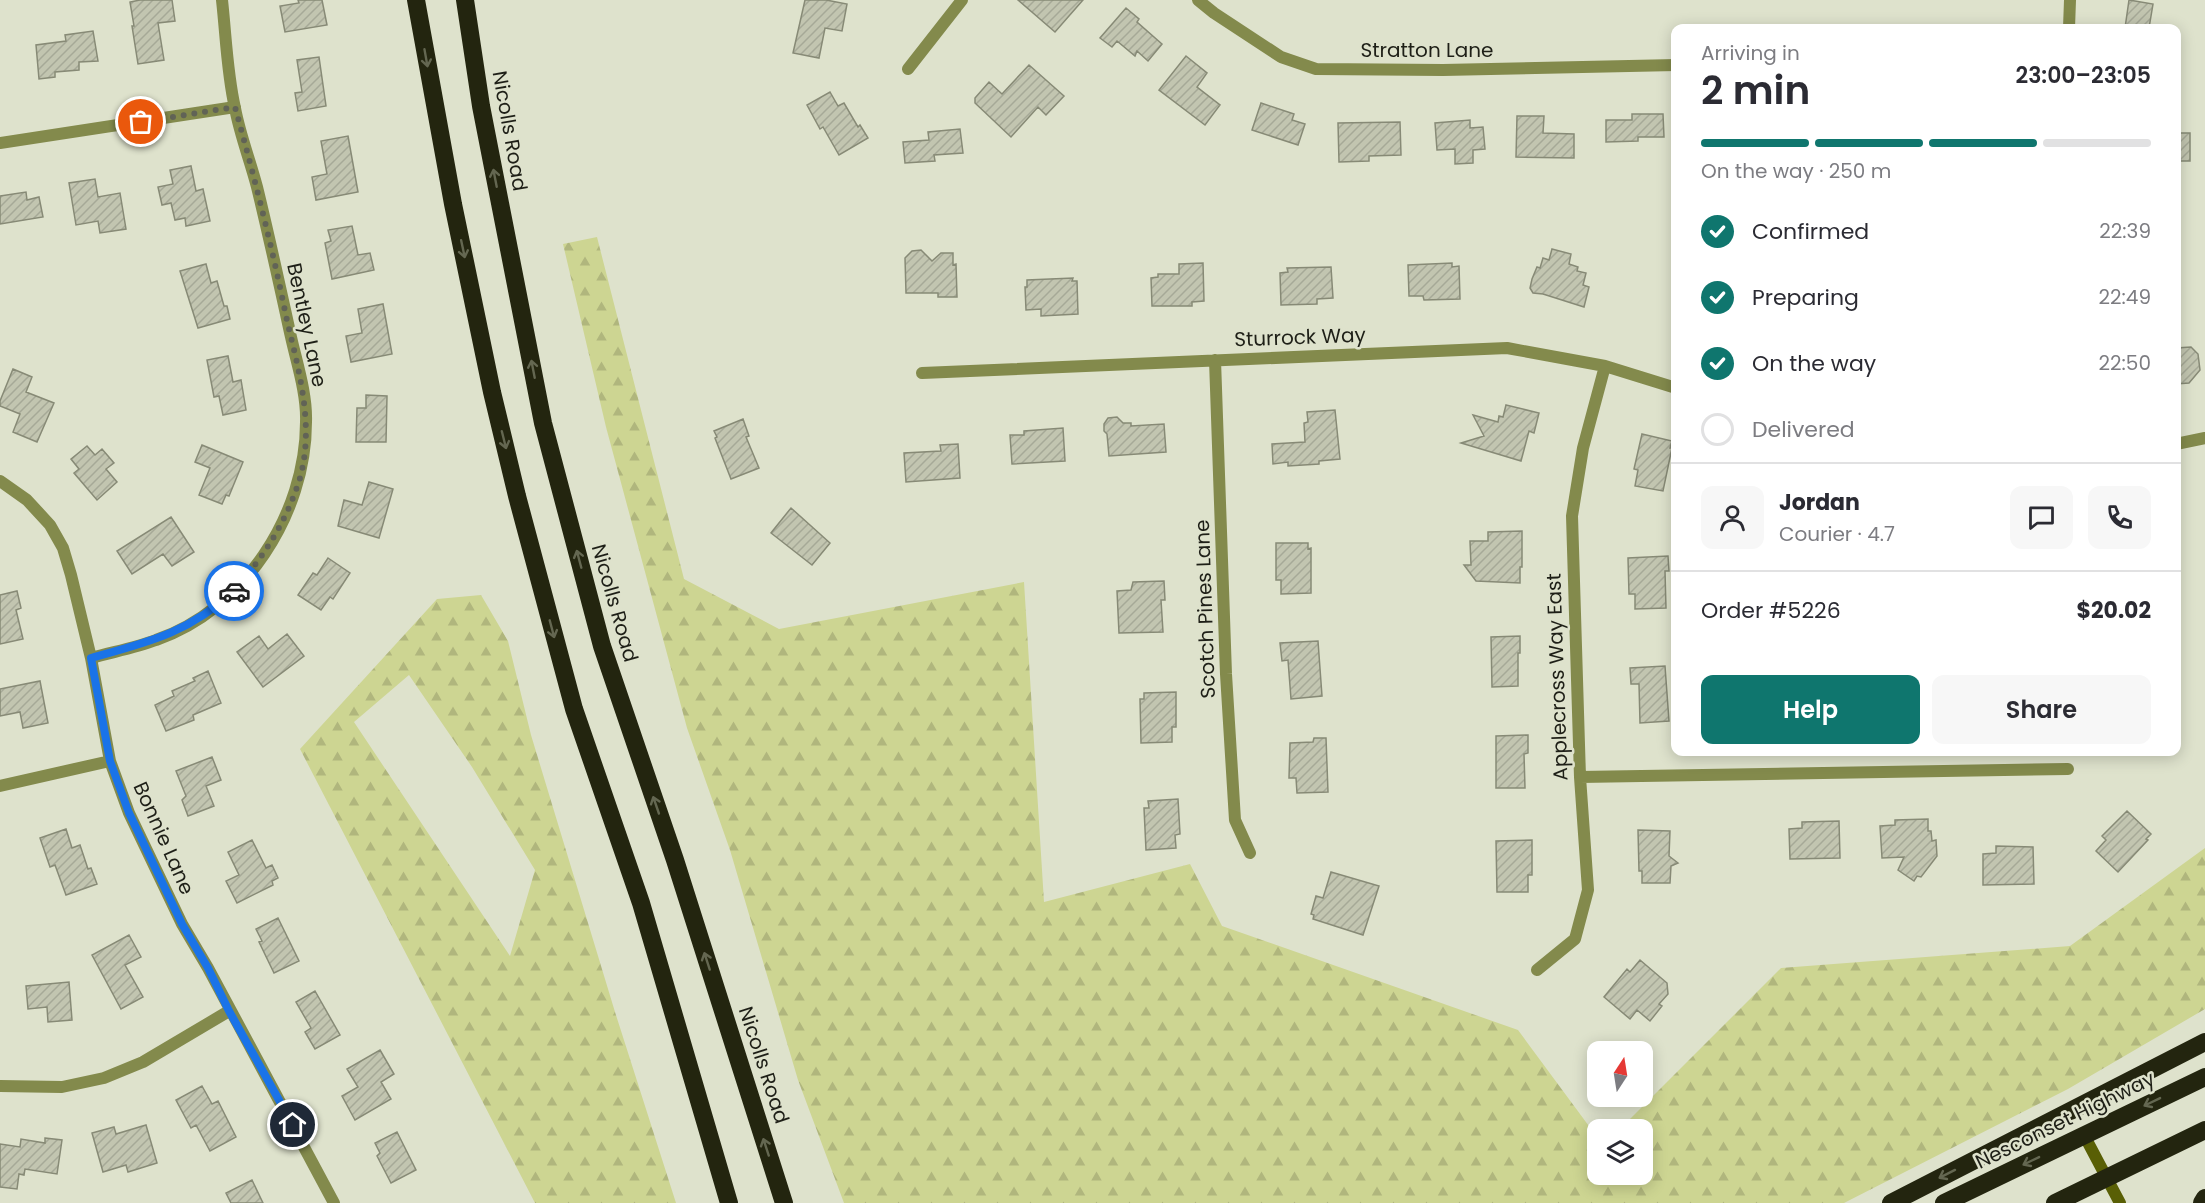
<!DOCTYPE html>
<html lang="en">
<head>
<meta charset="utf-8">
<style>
  :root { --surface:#fff; --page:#f7f7f7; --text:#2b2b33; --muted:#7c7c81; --line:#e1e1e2; --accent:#0f766e }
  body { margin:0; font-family:Poppins,sans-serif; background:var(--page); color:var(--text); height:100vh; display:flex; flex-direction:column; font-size:22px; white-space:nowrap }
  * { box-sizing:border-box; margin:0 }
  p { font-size:20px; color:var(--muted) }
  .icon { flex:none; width:33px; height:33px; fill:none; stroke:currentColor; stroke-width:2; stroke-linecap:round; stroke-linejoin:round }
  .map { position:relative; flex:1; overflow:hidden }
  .details { position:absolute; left:1671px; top:24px; width:510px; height:732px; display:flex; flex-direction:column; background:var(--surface); border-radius:12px; box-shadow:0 3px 15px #0003 }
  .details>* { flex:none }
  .needle { width:39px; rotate:12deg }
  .fabs { position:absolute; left:1587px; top:1041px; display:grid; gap:12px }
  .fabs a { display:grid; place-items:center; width:66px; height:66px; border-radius:12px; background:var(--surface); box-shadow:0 3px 15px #0003; font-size:30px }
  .pin { position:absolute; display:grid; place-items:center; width:51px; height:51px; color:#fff; margin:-26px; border:3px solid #fff; border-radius:50%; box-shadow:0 2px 6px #0007 }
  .courier { position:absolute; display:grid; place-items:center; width:60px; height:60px; margin:-30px; border:4px solid #1a73e8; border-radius:50%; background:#fff; color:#222; box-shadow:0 2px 8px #0007 }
  .summary em { font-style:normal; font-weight:600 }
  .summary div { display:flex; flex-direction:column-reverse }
  .summary { display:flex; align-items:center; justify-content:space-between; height:102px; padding:0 30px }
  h1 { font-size:39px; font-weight:600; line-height:45px }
  .bar { display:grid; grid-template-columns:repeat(4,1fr); gap:9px 6px; align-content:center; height:72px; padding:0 30px }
  .bar i { height:8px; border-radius:4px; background:var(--line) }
  .bar .active { background:var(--accent) }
  .bar p { grid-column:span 4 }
  .line { display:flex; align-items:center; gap:15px; padding:0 30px; border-top:2px solid var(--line) }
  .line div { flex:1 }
  .round { display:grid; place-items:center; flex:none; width:63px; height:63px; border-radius:12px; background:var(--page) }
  ol { padding:0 30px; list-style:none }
  li { display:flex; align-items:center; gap:18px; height:66px }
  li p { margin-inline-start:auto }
  li .icon { padding:6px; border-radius:50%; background:var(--accent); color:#fff; stroke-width:4 }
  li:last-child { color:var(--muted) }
  li i { width:33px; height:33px; border:3px solid var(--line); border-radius:50% }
  .button { display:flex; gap:12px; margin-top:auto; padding:12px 30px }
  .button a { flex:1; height:69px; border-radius:12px; background:var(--accent); color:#fff; font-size:24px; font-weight:600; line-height:69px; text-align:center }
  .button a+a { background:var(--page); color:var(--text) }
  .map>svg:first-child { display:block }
  .forest { fill:url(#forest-firs); fill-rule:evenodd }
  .building { fill:url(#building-hatch); stroke:#878a76; stroke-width:1.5 }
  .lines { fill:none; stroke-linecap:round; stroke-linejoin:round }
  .street { stroke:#838a4c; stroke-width:12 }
  .secondary { stroke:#595f05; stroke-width:12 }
  .highway { stroke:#23250f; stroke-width:18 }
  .oneway { stroke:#646751 }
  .done { stroke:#616356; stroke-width:6; stroke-dasharray:0 10.8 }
  .route { stroke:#1a73e8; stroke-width:8 }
  .labels { text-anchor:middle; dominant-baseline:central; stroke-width:5; stroke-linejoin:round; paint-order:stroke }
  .street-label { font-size:20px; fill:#1e1f17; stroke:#dee2cc }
</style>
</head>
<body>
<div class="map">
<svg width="2205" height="1203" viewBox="0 0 2205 1203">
  <defs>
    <pattern id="forest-firs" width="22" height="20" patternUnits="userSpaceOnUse" patternTransform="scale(1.5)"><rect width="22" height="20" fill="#cdd592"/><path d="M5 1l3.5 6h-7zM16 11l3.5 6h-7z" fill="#b0b67d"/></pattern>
    <pattern id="building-hatch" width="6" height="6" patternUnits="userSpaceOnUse" patternTransform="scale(1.5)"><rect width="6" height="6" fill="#c2c5b0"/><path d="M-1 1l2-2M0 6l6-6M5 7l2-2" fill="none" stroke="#a6a997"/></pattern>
  </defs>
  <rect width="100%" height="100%" fill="#dee2cc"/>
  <path class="forest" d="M597 237 684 579 779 629 1024 582 1044 902 1190 864 1222 926 1518 1030 1597 1137 1598 1174H1642V1130L1620 1129 1781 968 2070 946 2205 848V1009L2068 1089 1844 1203H844L798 1080 730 850 687 728 606 427 563 244Z
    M481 595 508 641 531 735 615 1012 676 1203H535L300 749 437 599ZM409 675 472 767 535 870 510 956 354 722Z"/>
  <path class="building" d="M140 0H172L175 21 158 23 164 60 138 64 132 26H134L130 2Z
    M298 0H322L327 25 285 32 280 6 299 3Z
    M805 0H826L847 4 842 31 825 28 819 58 793 53Z
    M1018 0H1083L1055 32Z
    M2129 0 2153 4 2149 28H2125Z
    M1126 8 1139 19 1137 22 1162 44 1148 61 1137 51 1135 56 1117 41 1112 47 1100 38Z
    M93 31 98 61 79 62V70L55 72V77L39 79 36 45 66 41 65 35Z
    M1186 56 1207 73 1197 87 1220 105 1205 125 1159 90Z
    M319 57 326 106 298 111 295 93 302 92 297 60Z
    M1029 65 1064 96 1046 115 1038 107 1011 137 975 103V98L989 82 1002 94Z
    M830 92 838 106 844 103 858 127 860 125 868 138 839 155 823 127 820 129 807 105Z
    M1261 103 1294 114 1292 120 1305 124 1298 145 1252 130Z
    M1632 114H1663L1664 137H1638V141L1606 142V120H1632Z
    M1517 116H1544L1543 133 1574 134V158L1516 157Z
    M1470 120V128L1483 127 1485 149 1473 150V163L1455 164V149L1437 150 1435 123Z
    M1400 122 1401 155 1369 156V161L1339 162 1338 123Z
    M960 129 963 153 934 155 935 161 905 163 903 142 929 140 928 132Z
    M2176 133H2190V161H2176Z
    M348 136 358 192 316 200 312 177 327 174 321 141Z
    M191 166 196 191 203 189 210 221 186 226 185 218 175 220 171 203 162 205 158 187 173 184 170 170Z
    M95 179 98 197 120 193 126 229 100 233 98 221 76 225 69 183Z
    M26 192 27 200 39 197 43 217 0 224V196Z
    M352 226 358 255 370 253 374 270 332 279 325 243 331 241 328 230Z
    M1552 249 1571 254 1569 264 1578 267 1577 271 1586 273 1583 285 1589 287 1584 307 1543 294 1533 293 1530 288 1532 279 1537 267 1540 268 1543 258 1549 260Z
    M921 250 932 261 941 253H953V265L956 264 957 297H938V293H906L905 258 912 251Z
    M1203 263 1204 301 1192 302V306H1152L1151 278 1158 277V274H1179V264Z
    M1452 263V267L1459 266 1460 299 1424 300 1423 296H1409L1408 265Z
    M206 264 211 283 217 281 224 306H227L230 319 198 328 180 271Z
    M1331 267 1333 298 1317 299V304L1281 305 1280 273 1288 272 1287 268Z
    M1073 278 1072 281H1077L1078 314 1041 316V309L1026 310 1025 287H1027V280Z
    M383 304 392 354 351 362 346 336 362 333 358 309Z
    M2191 347 2198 354 2200 370 2189 383 2176 384V348Z
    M228 356 233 382 241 380 246 410 223 415 219 396 214 397 207 360Z
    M13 369 32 377 26 392 54 403 37 442 13 432 20 414 0 406V401Z
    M366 395 387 396 386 442H356L357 408H366Z
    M1506 405 1539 413 1534 433 1529 431 1521 461 1461 443 1484 436 1473 415 1498 422 1499 416 1503 417Z
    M1335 410 1340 459 1319 461V464L1288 466V462L1273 464 1272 444 1305 442 1304 423 1308 422 1307 412Z
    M1117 417 1123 423H1131V426L1164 424 1166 452 1109 456 1107 434 1104 431V424L1108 418Z
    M743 419 749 436 746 437 759 468 731 479 715 438 717 437 714 431Z
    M1063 428 1065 461 1012 464 1010 435H1024V431Z
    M1642 434 1672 441 1670 448H1672L1663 491 1635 486 1638 470 1634 469Z
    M958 444 960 478 906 482 904 453 941 451 940 445Z
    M202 445 243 462 229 496 226 495 222 504 199 495 210 468 195 462Z
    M87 446 95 455 102 449 114 463 106 469 117 482 97 500 74 473 79 469 71 459Z
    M369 482 393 489 379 538 338 526 344 500 362 505Z
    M791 508 830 543 812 565 771 533Z
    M171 517 194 552 172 566 163 554 132 574 117 551Z
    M1522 531V567H1520V583L1476 581 1464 565H1471L1470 541H1488V532Z
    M1276 543H1308V549L1311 548V593L1281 594V580H1276Z
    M1668 556 1669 571H1665L1666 608 1635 609V594H1629L1628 558Z
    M328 558 350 573 333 599 330 597 321 610 298 595 313 573 317 575Z
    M1164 581 1165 600H1161L1163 632 1119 633 1117 591 1131 590 1133 582Z
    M17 591 21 608 16 610 23 639 0 644V595Z
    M287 634 304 656 263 687 237 652 259 636 268 649Z
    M1520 636V653H1518V686L1492 687 1491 637Z
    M1318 641 1322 696 1291 699 1288 660 1282 661 1280 643Z
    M1665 666 1669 721 1640 723 1639 684H1631L1630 668Z
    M208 671 221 703 193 715 194 720 166 731 155 705 174 696 172 691 195 681 193 678Z
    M40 681 48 723 23 728 20 712 0 716V689Z
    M1176 692V727H1172V742L1141 743 1140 699H1144V693Z
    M1528 735V753L1524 754 1525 788H1496V736Z
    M1314 738H1326L1328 792 1297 793 1296 778H1289L1290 743 1313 742Z
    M212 757 221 780 206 786 214 806 188 816 182 800 186 796 176 771Z
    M1178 799 1180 834 1175 835 1176 848 1146 850 1144 808H1149L1148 801Z
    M2127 811 2151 834 2146 839 2148 840 2118 872 2096 851 2106 840 2102 836Z
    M1928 819V831H1931L1932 841 1936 840 1937 856 1921 877 1917 876 1914 881 1898 870 1904 857 1882 858 1880 826 1895 825V820Z
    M1839 821 1840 858 1790 859 1789 829 1802 828V822Z
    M66 829 72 848 80 845 88 869 91 868 97 884 66 895 55 865 50 867 40 838Z
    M1638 830 1670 831 1669 856 1678 863 1671 866 1670 883H1642V871H1639Z
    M252 840 266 868 272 865 278 878 272 881 273 885 237 903 226 881 239 875 228 852Z
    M1532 840V875H1528V892H1497L1496 841Z
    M1996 846 2033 847 2034 884 1983 885V854L1996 853Z
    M1331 872 1379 886 1363 935 1313 919 1314 915 1311 914 1316 896 1323 898Z
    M278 918 299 961 274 973 259 942 262 941 256 929Z
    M129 935 141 957 125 965 143 997 121 1009 92 955Z
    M1640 960 1667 983 1668 994 1659 1004 1662 1006 1650 1021 1637 1010 1630 1019 1604 997 1627 969 1630 972Z
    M69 982 72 1020 48 1022 47 1007 28 1009 26 986Z
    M315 991 340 1035 315 1049 305 1032 311 1028 296 1002Z
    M380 1050 394 1074 381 1082 391 1099 355 1120 342 1096 358 1087 347 1069Z
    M202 1086 212 1104 218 1101 236 1137 210 1151 196 1125 191 1128 176 1100Z
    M146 1125 157 1163 128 1172 126 1165 103 1172 92 1133 114 1127 116 1134Z
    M397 1132 416 1170 391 1183 377 1156 380 1153 375 1143Z
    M45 1138 62 1140 57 1174 25 1169 24 1175 19 1174 17 1189 0 1187V1144L20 1147 21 1139 45 1143Z
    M252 1180 263 1203H231L226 1193Z"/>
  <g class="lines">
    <path class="street" d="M1198 0 1214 13 1281 57 1316 69 1443 70 1676 65
      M2069 28 2070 0
      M908 69 962 0
      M0 143 235 107
      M1215 360 1226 674 1235 820 1250 853
      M922 373 1507 348 1605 366 1676 388
      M2176 444 2205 438
      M0 481 27 500 50 525 63 548 71 575 91 658 110 761 129 813 182 924 208 968 334 1203
      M91 658C112 652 135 648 156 640 245 609 306 514 306 422 307 394 297 364 291 337 280 287 269 236 257 187 250 160 240 135 235 108 227 73 226 36 222 0
      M1580 777 2068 769
      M0 786 110 761
      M1537 970 1575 939 1588 890 1580 777 1572 516 1583 448 1605 366
      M0 1086 62 1087 104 1078 143 1062 229 1011"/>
    <path class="secondary" d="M2084 1135 2120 1203"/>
    <path class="highway" d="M416 0 453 204 492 392 517 496 574 709 641 903 729 1203
      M465 0 481 106 543 423 602 646 675 860 784 1203
      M1891 1203 2205 1042
      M1944 1203 2205 1077
      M2055 1203 2205 1130
      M2202 1203 2205 1198"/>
  </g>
  <defs><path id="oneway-shaft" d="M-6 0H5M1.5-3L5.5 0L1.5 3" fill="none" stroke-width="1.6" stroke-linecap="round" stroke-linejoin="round" transform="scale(1.5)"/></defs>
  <g class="oneway">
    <use href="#oneway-shaft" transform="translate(426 58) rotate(80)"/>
    <use href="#oneway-shaft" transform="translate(495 178) rotate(-101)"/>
    <use href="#oneway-shaft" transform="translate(463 249) rotate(78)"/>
    <use href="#oneway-shaft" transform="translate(533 369) rotate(-101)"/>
    <use href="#oneway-shaft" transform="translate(504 440) rotate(76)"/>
    <use href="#oneway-shaft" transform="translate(579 559) rotate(-105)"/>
    <use href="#oneway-shaft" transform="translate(552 629) rotate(75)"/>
    <use href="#oneway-shaft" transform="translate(656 805) rotate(-109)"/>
    <use href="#oneway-shaft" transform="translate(707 961) rotate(-108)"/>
    <use href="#oneway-shaft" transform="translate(2152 1102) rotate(154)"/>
    <use href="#oneway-shaft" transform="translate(766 1147) rotate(-108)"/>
    <use href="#oneway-shaft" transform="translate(2031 1161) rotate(154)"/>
    <use href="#oneway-shaft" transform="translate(1947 1174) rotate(153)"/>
  </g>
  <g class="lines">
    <path class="done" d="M141 122 235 107C254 176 272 246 286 316 298 368 315 424 300 478 286 523 264 556 234 591"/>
    <path class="route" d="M234 591C188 633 149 642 91 658L110 761 129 813 182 924 208 968 229 1011 293 1125"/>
  </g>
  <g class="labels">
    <g class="street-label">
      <text x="1427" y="50">Stratton Lane</text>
      <text transform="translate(510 131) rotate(80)">Nicolls Road</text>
      <text transform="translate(307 325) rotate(78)">Bentley Lane</text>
      <text transform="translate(1300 337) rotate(-2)">Sturrock Way</text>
      <text transform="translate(615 603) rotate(74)">Nicolls Road</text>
      <text transform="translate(1205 609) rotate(-92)">Scotch Pines Lane</text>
      <text transform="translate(1557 677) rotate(-92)">Applecross Way East</text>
      <text transform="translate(164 838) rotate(66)">Bonnie Lane</text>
      <text transform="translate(764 1065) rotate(72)">Nicolls Road</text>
      <text transform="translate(2065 1120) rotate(-26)">Nesconset Highway</text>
    </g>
  </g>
</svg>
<div class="fabs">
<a><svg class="needle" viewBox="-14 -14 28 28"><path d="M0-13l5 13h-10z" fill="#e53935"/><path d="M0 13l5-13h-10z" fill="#7c7c81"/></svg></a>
<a><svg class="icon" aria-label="layers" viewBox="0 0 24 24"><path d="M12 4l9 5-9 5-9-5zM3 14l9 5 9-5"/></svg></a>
</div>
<div class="pin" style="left:141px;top:122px;background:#ea580c"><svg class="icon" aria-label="bag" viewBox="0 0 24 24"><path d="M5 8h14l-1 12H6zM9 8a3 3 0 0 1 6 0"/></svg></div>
<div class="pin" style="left:293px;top:1125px;background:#1f2937"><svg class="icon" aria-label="home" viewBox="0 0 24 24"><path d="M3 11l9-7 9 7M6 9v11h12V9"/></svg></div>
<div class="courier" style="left:234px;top:591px"><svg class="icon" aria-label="car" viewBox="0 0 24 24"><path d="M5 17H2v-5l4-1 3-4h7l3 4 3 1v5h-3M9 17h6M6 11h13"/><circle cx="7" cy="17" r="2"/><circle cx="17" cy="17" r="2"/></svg></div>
<section class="details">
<div class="summary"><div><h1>2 min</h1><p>Arriving in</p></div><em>23:00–23:05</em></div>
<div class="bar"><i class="active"></i><i class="active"></i><i class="active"></i><i></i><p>On the way · 250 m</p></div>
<ol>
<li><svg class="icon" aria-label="check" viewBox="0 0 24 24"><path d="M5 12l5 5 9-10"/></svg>Confirmed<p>22:39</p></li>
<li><svg class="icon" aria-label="check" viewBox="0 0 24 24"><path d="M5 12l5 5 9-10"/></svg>Preparing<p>22:49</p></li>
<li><svg class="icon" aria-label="check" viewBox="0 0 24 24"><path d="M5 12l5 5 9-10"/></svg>On the way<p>22:50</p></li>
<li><i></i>Delivered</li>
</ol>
<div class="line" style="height:108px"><a class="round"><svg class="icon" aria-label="person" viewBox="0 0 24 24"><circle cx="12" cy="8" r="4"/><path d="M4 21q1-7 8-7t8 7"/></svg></a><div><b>Jordan</b><p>Courier · 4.7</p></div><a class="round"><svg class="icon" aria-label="chat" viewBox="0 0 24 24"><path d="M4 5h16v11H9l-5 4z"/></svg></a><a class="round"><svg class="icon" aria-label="phone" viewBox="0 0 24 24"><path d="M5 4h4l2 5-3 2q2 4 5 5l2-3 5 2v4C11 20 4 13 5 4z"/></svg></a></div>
<div class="line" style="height:78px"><div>Order #5226</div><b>$20.02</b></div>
<div class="button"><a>Help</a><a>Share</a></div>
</section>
</div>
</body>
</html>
